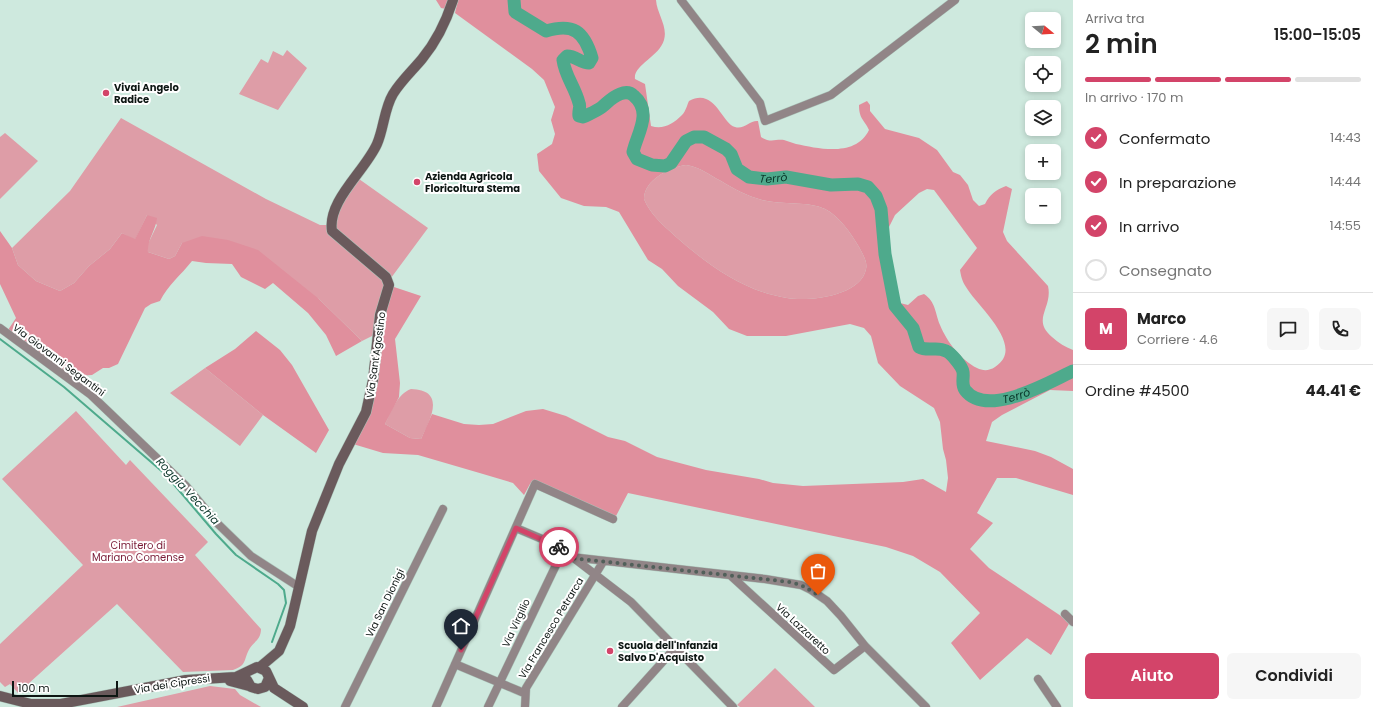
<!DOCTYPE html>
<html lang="it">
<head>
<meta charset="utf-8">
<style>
  :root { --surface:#fff; --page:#f6f6f6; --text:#222; --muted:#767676; --line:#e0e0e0; --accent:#d34469 }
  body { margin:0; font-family:Poppins,sans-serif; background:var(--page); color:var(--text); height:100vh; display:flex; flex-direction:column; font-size:15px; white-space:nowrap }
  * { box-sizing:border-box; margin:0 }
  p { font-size:13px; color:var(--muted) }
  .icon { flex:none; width:22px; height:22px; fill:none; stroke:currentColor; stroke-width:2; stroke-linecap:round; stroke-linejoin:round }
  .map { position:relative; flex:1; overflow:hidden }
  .details { display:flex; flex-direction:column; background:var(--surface); width:300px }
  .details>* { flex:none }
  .needle { width:26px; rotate:108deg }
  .tools { position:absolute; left:1025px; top:12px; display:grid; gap:8px }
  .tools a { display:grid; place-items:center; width:36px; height:36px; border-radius:6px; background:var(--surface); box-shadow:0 2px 6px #0003; font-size:20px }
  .scale { position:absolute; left:12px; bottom:10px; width:106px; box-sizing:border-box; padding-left:4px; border:2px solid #0d1613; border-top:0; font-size:11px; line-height:14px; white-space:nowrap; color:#0d1613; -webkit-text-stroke:3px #fff; paint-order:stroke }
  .pin { position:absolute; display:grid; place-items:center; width:34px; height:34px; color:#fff; margin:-41px -17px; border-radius:50% 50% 50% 0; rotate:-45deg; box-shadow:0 0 4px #0007 }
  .pin .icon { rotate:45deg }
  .courier { position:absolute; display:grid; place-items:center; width:40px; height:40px; margin:-20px; border:3px solid #d34469; border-radius:50%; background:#fff; color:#222; box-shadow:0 1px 5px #0007 }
  .overview em { font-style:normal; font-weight:600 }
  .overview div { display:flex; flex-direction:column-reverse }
  .overview { display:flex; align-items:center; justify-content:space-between; height:68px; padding:0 12px }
  h1 { font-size:26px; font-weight:600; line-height:30px }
  .bar { display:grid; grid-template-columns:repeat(4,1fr); gap:6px 4px; align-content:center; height:48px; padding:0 12px }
  .bar i { height:5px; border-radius:3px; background:var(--line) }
  .bar .on { background:var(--accent) }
  .bar p { grid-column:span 4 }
  .line { display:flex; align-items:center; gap:10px; padding:0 12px; border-top:1px solid var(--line) }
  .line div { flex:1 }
  .round { display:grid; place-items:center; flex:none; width:42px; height:42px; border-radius:6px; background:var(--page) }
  ol { padding:0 12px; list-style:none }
  li { display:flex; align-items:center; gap:12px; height:44px }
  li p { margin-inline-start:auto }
  li .icon { padding:4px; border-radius:50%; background:var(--accent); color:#fff; stroke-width:4 }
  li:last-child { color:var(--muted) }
  li i { width:22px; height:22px; border:2px solid var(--line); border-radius:50% }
  .cta { display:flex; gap:8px; margin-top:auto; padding:8px 12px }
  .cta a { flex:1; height:46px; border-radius:6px; background:var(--accent); color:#fff; font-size:16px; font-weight:600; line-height:46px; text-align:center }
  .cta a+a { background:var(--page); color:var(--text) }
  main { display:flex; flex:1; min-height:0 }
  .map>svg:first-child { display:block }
  .green { fill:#de9da7 }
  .forest { fill:#e08f9d; fill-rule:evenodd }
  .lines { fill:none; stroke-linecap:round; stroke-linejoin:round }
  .stream { stroke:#4eaa8c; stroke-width:2 }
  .river { stroke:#4eaa8c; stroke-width:13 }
  .street-casing { stroke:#abc3b9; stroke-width:9 }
  .secondary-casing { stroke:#abc3b9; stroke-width:11 }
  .street { stroke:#918587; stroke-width:8 }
  .secondary { stroke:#6a5a5c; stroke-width:10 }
  .done { stroke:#51605a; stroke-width:4; stroke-dasharray:0 7.2 }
  .route { stroke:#d34469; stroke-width:5 }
  .poi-dot { fill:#d34469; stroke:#fff; stroke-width:1.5 }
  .labels { text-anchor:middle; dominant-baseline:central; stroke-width:4; stroke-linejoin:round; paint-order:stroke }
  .poi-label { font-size:10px; font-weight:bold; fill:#0d1613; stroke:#fff; text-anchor:start }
  .street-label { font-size:10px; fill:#0d1613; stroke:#fff }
  .park-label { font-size:10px; fill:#7a1c37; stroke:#fff }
  .water-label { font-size:11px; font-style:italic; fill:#083327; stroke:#fff }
</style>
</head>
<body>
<main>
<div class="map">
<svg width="1073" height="707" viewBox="0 0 1073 707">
  <rect width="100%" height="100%" fill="#cee9de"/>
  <path class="green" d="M287 50 307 68 278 110 239 94 261 59 268 63 273 51 283 56Z
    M121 118 266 199 320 225H327L329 234 382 279 384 284 374 335 362 341 319 299 182 243 175 256 169 259 148 252 147 246 157 225 147 215 135 240 122 233 110 249 89 266 74 283 60 291 36 281 18 265 12 248 70 191Z
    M5 133 38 161 0 199V137Z
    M686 165C700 167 709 175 721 181 734 189 747 196 762 200 782 205 809 201 825 209 839 216 851 233 859 247 862 253 868 262 866 269 861 296 809 302 787 298 743 291 708 265 675 236 663 225 650 214 644 199 644 180 670 167 686 165Z
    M359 179 428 228 391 278 336 229 337 212Z
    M205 368 263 415 240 446 170 393Z
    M411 389C447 390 430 420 421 439L410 438 385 424C392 411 397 394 411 389Z
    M76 411 126 465 130 460 208 542 195 555 261 629C261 639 255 641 250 648 243 659 248 665 233 670L183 672 117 604 18 693 10 684 5 687 0 682V644L83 565 2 479Z
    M775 668 815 707H740L737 705Z
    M210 686 235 689 240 695 261 707H117Z"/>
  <path class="forest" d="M436 0H449L446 9 441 8Z
    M458 0H656C657 14 668 26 664 40 659 57 633 65 635 79L645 84 651 126C663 130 673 124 682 115 686 111 687 105 689 101 715 87 722 124 735 127 744 130 750 120 758 121L761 137C770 143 775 139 784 140 788 141 792 143 796 144 820 149 856 157 869 130 864 119 859 119 859 105L867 101 870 105V111L885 129 919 138 937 150 953 172 960 175 968 185 973 200 979 206 985 204C990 194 996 190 1006 186L1012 189 1003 232 1007 241 1048 286C1053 308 1031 319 1052 337 1059 343 1065 347 1073 350V391L1050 390 1002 415 992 422 986 441 1035 451 1051 457 1073 469V495L1016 478H997L977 513 993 523 970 549 989 568 1070 622 1051 655 1027 638 980 680 951 643 980 613 940 572 913 556 886 547 628 493 616 516 535 481 530 484 524 495 513 483 483 474 418 455 383 453 353 444 391 286 421 296 395 339 400 383 399 397 385 424 410 438 421 439 432 414 464 424 479 425 493 424 526 411 543 409 566 416 608 437 625 441 657 457 706 470 759 479 773 483 803 486 903 482 923 479 946 492 948 478 946 460 943 449 940 422 934 408 900 386 878 363 871 336 864 328 850 324 786 336H747L729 329 713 312 678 286 662 269 648 260 619 212 606 207 584 206 561 198 539 171 537 154 552 144 555 134 551 120 555 107 544 80 532 69 455 13ZM686 165C700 167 709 175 721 181 734 189 747 196 762 200 782 205 809 201 825 209 839 216 851 233 859 247 862 253 868 262 866 269 861 296 809 302 787 298 743 291 708 265 675 236 663 225 650 214 644 199 644 180 670 167 686 165ZM927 189 934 190 977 248 960 270C961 276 962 281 966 287 977 306 1027 347 995 367 989 371 983 371 977 368 961 360 947 342 940 325 935 313 936 302 924 294L918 296 908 305 900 303 887 241 889 227 895 215 919 193Z
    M147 215 157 218C156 230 147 240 148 252L169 259 175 256 182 243 202 236 228 240 258 250 319 299 362 341 336 356 326 335 308 313 273 283 265 289 241 277 232 264 206 263 192 261C181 275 168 285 160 301L151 304 145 308 118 364 109 368H103L92 375 77 376 69 374 8 330 16 318 0 284V231L12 248 18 265 36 281 60 291 74 283 89 266 110 249 122 233 135 239Z
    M256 331 280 350 292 365 329 430 316 453 263 415 205 368 235 349Z"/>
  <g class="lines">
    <path class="stream" d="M0 339 64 387 165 474 216 534 236 555 278 584 284 590 286 603 272 642"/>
    <path class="river" id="s1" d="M514 0 515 12 546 31C573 23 584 31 592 58L589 63C581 63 576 56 567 56L563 60C565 76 575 87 579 103 581 107 578 111 579 116L583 117C589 114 597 111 602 107 608 102 612 97 620 94 625 92 630 92 634 96 653 112 637 134 633 152L637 159 652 165 665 166 671 163 686 141 694 137H704L726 149 731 154 737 169 749 177 767 179 786 177 831 185 858 184 868 187 876 196 881 209 885 254 895 306 913 328 919 347C928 352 937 346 946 351 951 353 962 366 963 372 964 378 961 384 965 390 987 419 1049 382 1073 371"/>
    <defs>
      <path id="street" d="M681 0 760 103 765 121 831 95 955 0
        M0 328 91 395 186 486 217 523 251 556 299 587
        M516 528 568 550 571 557
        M575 559 631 602 733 707
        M730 575 834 670 865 646
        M1065 614 1073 622
        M455 664 524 693
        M1038 679 1057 707
        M345 707 443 509
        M436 707 535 484 613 519
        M488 707 557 563 571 557 765 579 801 585 811 590 827 601 841 616 865 646 926 707
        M525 707 526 688 603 562
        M622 707 675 648"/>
      <path id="secondary" d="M260 667 279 651 290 626 312 531 339 464 366 412 373 380 380 315 389 285 386 277 332 231C327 201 365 171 377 144 384 128 384 109 393 94 401 81 412 71 422 59 436 42 446 22 453 0
        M247 680 251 687 258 689 265 687 269 678
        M230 681 249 686
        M0 696 31 704H61L186 680 236 677 257 667 266 671 274 688 303 707"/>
    </defs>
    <use href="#street" class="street-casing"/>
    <use href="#secondary" class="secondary-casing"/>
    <use href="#street" class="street"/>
    <use href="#secondary" class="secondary"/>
  </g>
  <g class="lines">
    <path class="done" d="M559 547 568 550 571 558 790 582 801 585 818 595"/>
    <path class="route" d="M461 650 516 528 559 547"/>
  </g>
  <g class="poi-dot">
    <circle cx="106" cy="93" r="4"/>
    <circle cx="417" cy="182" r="4"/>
    <circle cx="610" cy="651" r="4"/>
  </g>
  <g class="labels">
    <g class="poi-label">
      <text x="114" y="87">Vivai Angelo<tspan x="114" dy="12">Radice</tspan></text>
      <text x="425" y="176">Azienda Agricola<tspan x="425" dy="12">Floricoltura Stema</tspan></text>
      <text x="618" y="645">Scuola dell'Infanzia<tspan x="618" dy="12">Salvo D'Acquisto</tspan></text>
    </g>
    <g class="street-label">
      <text transform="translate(376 355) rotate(-82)">Via Sant'Agostino</text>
      <text transform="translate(59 360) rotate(37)">Via Giovanni Segantini</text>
      <text transform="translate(385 603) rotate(-64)">Via San Dionigi</text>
      <text transform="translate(516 623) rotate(-65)">Via Virgilio</text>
      <text transform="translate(551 628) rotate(-59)">Via Francesco Petrarca</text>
      <text transform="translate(803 629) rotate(43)">Via Lazzaretto</text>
      <text transform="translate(172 684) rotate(-9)">Via dei Cipressi</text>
    </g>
    <g class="park-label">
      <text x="138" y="545">Cimitero di<tspan x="138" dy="12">Mariano Comense</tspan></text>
    </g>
    <g class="water-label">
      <text stroke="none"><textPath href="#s1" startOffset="505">Terrò</textPath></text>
      <text stroke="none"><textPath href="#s1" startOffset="902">Terrò</textPath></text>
      <text transform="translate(188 491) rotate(47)">Roggia Vecchia</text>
    </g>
  </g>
</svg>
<div class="tools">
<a><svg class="needle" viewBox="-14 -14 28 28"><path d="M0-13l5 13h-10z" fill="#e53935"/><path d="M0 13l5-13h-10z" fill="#767676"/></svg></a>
<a><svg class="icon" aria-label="locate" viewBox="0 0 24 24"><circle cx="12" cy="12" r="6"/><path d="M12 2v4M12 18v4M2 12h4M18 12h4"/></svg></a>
<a><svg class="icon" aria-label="layers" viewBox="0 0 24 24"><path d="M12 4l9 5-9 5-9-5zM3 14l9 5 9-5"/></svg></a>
<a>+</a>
<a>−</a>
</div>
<div class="scale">100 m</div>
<div class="pin" style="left:818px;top:595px;background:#ea580c"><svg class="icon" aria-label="bag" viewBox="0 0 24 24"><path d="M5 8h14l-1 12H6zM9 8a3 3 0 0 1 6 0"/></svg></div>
<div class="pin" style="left:461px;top:650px;background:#1f2937"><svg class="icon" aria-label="home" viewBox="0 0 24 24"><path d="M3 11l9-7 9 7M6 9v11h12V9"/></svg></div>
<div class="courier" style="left:559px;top:547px"><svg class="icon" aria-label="bike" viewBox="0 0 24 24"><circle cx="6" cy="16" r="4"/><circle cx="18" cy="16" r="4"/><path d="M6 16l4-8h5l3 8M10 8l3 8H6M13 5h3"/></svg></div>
</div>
<section class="details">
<div class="overview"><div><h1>2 min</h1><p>Arriva tra</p></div><em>15:00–15:05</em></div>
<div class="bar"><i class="on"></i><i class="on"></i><i class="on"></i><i></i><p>In arrivo · 170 m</p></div>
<ol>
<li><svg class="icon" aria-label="check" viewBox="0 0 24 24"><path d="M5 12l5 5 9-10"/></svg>Confermato<p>14:43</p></li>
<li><svg class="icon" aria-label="check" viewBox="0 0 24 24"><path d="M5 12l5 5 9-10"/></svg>In preparazione<p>14:44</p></li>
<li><svg class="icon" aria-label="check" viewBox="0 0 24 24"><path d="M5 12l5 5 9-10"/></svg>In arrivo<p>14:55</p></li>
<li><i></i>Consegnato</li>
</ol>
<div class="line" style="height:72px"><b class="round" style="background:var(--accent);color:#fff">M</b><div><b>Marco</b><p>Corriere · 4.6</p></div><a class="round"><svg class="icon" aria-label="chat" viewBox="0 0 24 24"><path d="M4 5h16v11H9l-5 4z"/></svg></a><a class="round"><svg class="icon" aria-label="phone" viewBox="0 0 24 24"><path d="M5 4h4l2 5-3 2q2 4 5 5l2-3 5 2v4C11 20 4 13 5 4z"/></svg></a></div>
<div class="line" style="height:52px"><div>Ordine #4500</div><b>44.41 €</b></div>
<div class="cta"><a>Aiuto</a><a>Condividi</a></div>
</section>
</main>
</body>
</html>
